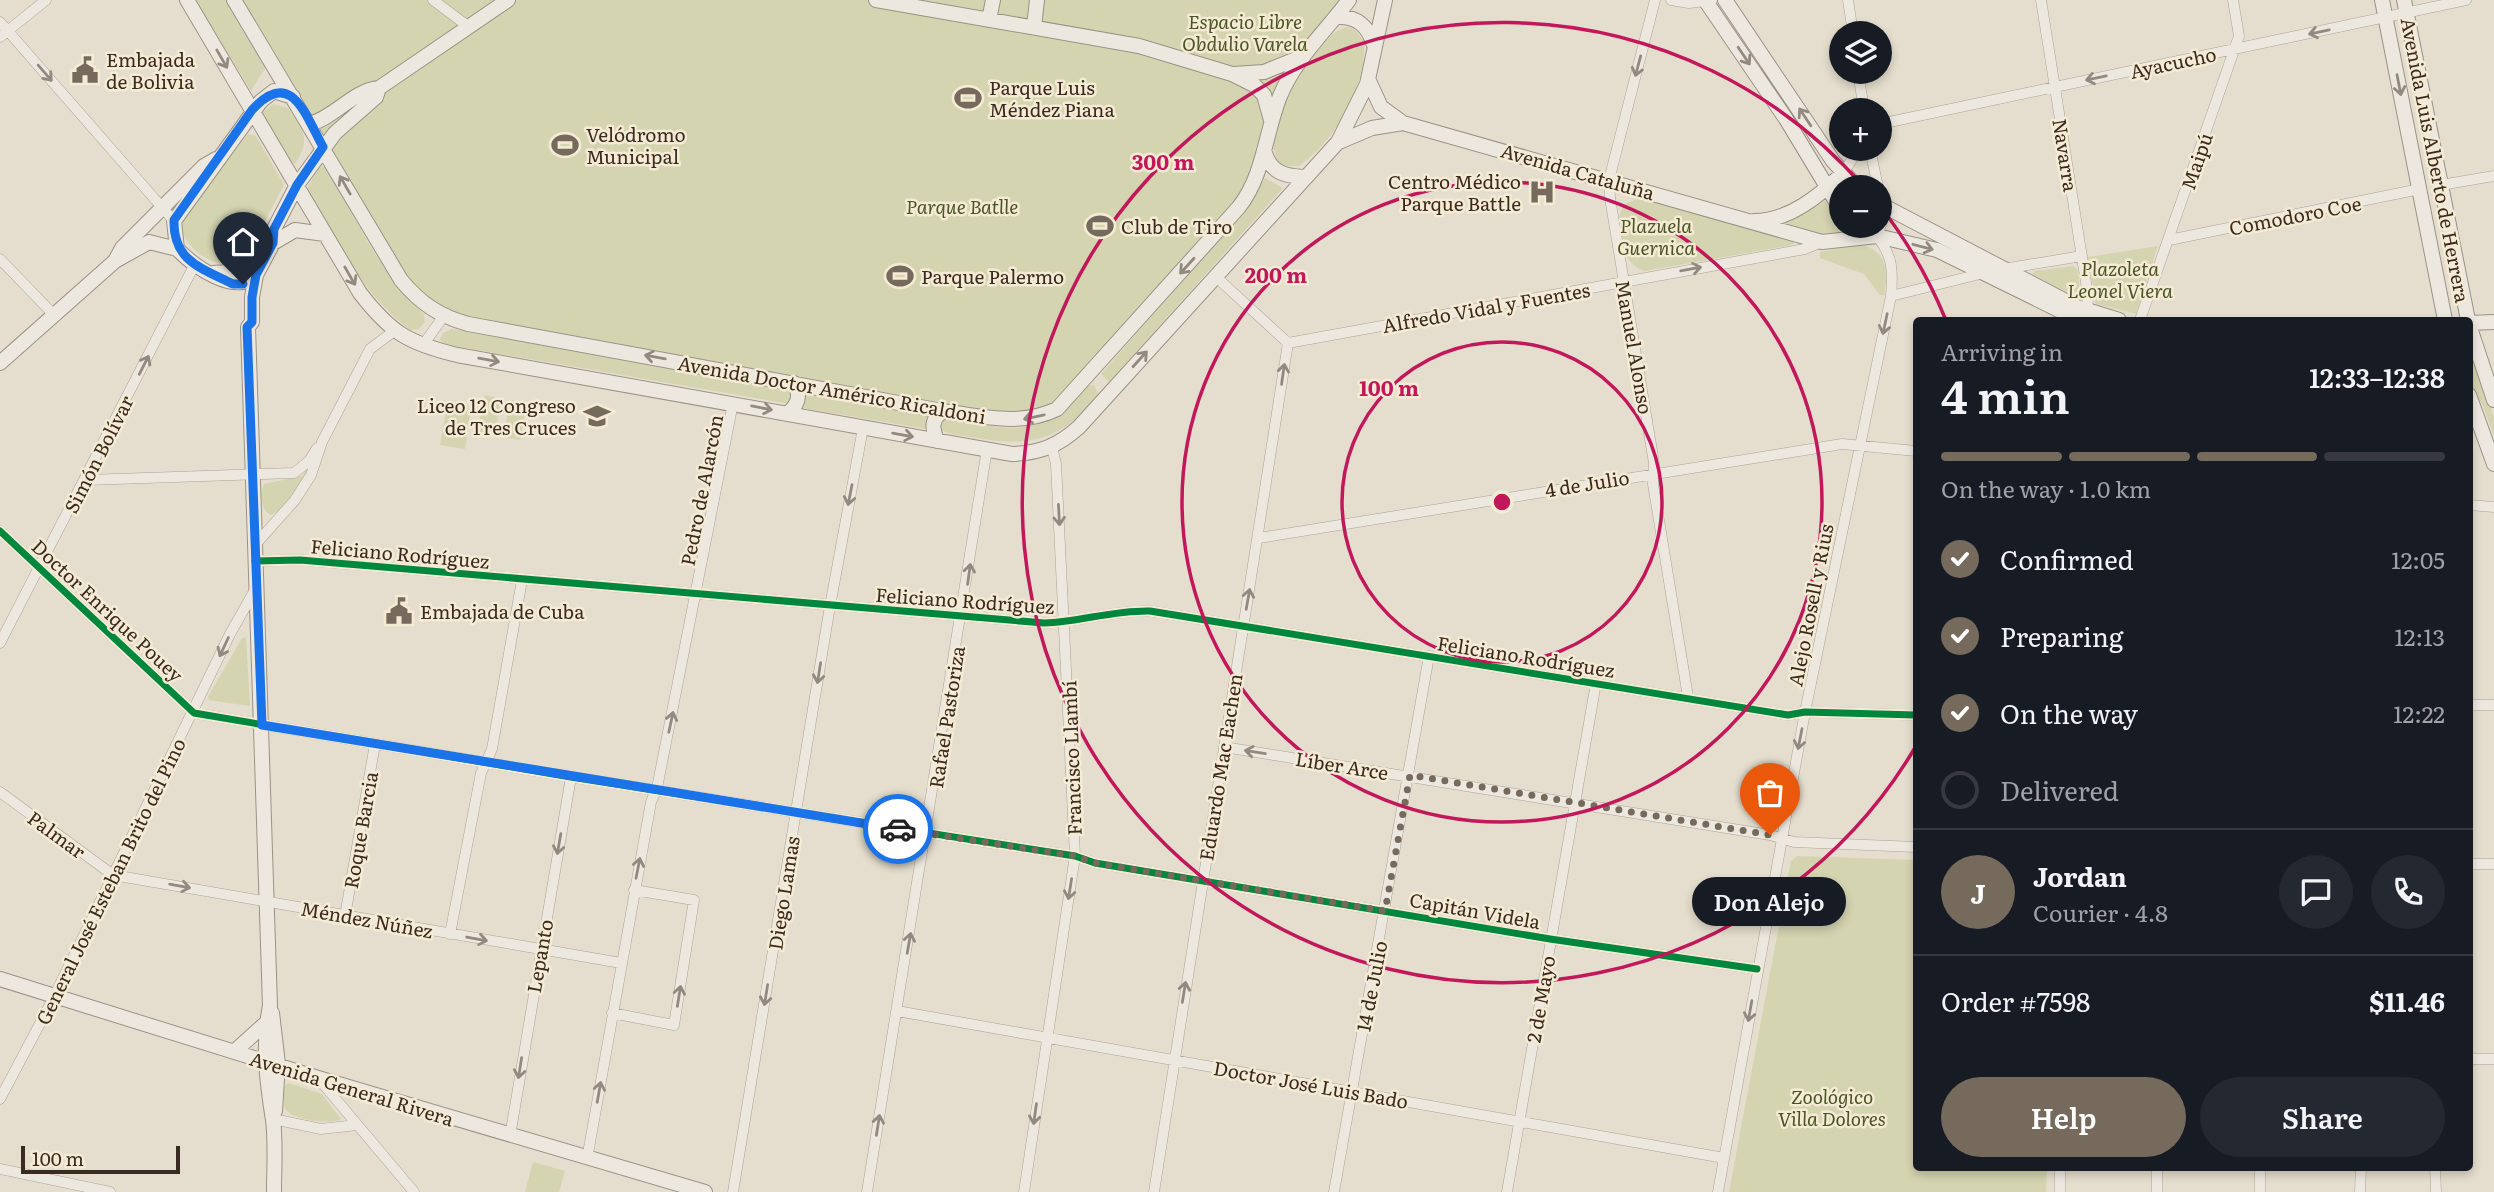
<!DOCTYPE html>
<html lang="en">
<head>
<meta charset="utf-8">
<style>
  :root { --surface:#171b24; --page:#242831; --text:#f1f3f6; --muted:#9ea1a6; --line:#363941; --accent:#756a5c }
  body { margin:0; font-family:Literata,serif; background:var(--page); color:var(--text); height:100vh; display:flex; flex-direction:column; font-size:26px; white-space:nowrap }
  * { box-sizing:border-box; margin:0 }
  p { font-size:23px; color:var(--muted) }
  .icon { flex:none; width:38px; height:38px; fill:none; stroke:currentColor; stroke-width:2; stroke-linecap:round; stroke-linejoin:round }
  .map { position:relative; flex:1; overflow:hidden }
  .sheet { position:absolute; left:1913px; top:317px; width:560px; height:854px; display:flex; flex-direction:column; background:var(--surface); border-radius:7px; box-shadow:0 4px 10px #0003 }
  .sheet>* { flex:none }
  .buttons { position:absolute; left:1829px; top:21px; display:grid; gap:14px }
  .buttons a { display:grid; place-items:center; width:63px; height:63px; border-radius:50%; background:var(--surface); box-shadow:0 4px 10px #0003; font-size:35px }
  .scale { position:absolute; left:21px; bottom:18px; width:159px; box-sizing:border-box; padding-left:7px; border:4px solid #392b1f; border-top:0; font-size:19px; line-height:24px; white-space:nowrap; color:#392b1f; -webkit-text-stroke:5px #f5ebd5; paint-order:stroke }
  .pin { position:absolute; display:grid; place-items:center; width:60px; height:60px; color:#fff; margin:-72px -30px; border-radius:50% 50% 50% 0; rotate:-45deg; box-shadow:0 0 7px #0007 }
  .pin .icon { rotate:45deg }
  .courier { position:absolute; display:grid; place-items:center; width:70px; height:70px; margin:-35px; border:5px solid #1a73e8; border-radius:50%; background:#fff; color:#222; box-shadow:0 2px 9px #0007 }
  .bubble { position:absolute; height:49px; border-radius:24px; background:var(--surface); box-shadow:0 4px 10px #0003; font-size:23px; font-weight:600; line-height:49px; text-align:center }
  .head em { font-style:normal; font-weight:600 }
  .head div { display:flex; flex-direction:column-reverse }
  .head { display:flex; align-items:center; justify-content:space-between; height:119px; padding:0 28px }
  h1 { font-size:46px; font-weight:600; line-height:52px }
  .bar { display:grid; grid-template-columns:repeat(4,1fr); gap:10px 7px; align-content:center; height:84px; padding:0 28px }
  .bar i { height:9px; border-radius:5px; background:var(--line) }
  .bar .current { background:var(--accent) }
  .bar p { grid-column:span 4 }
  .line { display:flex; align-items:center; gap:18px; padding:0 28px; border-top:2px solid var(--line) }
  .line div { flex:1 }
  .round { display:grid; place-items:center; flex:none; width:74px; height:74px; border-radius:37px; background:var(--page) }
  ol { padding:0 28px; list-style:none }
  li { display:flex; align-items:center; gap:21px; height:77px }
  li p { margin-inline-start:auto }
  li .icon { padding:7px; border-radius:50%; background:var(--accent); color:#fff; stroke-width:4 }
  li:last-child { color:var(--muted) }
  li i { width:38px; height:38px; border:4px solid var(--line); border-radius:50% }
  .action { display:flex; gap:14px; margin-top:auto; padding:14px 28px }
  .action a { flex:1; height:80px; border-radius:42px; background:var(--accent); color:#fff; font-size:28px; font-weight:600; line-height:80px; text-align:center }
  .action a+a { background:var(--page); color:var(--text) }
  .map>svg:first-child { display:block }
  .green { fill:#d4d4b1 }
  .lines { fill:none; stroke-linecap:round; stroke-linejoin:round }
  .street-casing { stroke:#aaa397; stroke-width:11 }
  .secondary-casing { stroke:#9a9286; stroke-width:16 }
  .street { stroke:#ede8df; stroke-width:10 }
  .secondary { stroke:#ede8df; stroke-width:14 }
  .cycleway-casing { stroke:#f5ebd5; stroke-width:11 }
  .cycleway { stroke:#00873e; stroke-width:7 }
  .oneway { stroke:#938a7f }
  .done { stroke:#756a5c; stroke-width:7; stroke-dasharray:0 12.6 }
  .route { stroke:#1a73e8; stroke-width:9 }
  .ring { fill:none; stroke:#c2185b; stroke-width:3.5 }
  .labels { text-anchor:middle; dominant-baseline:central; stroke-width:5; stroke-linejoin:round; paint-order:stroke }
  .park-label { font-size:19px; font-style:italic; fill:#4a5526; stroke:#f5ebd5 }
  .poi-label { font-size:19px; fill:#392b1f; stroke:#f5ebd5; text-anchor:start }
  .street-label { font-size:19px; fill:#392b1f; stroke:#f5ebd5 }
  .centre { fill:#c2185b; stroke:#f5ebd5; stroke-width:3.5 }
  .ring-label { font-size:21px; text-anchor:middle; font-weight:bold; fill:#c2185b; stroke:#f5ebd5; stroke-width:5; stroke-linejoin:round; paint-order:stroke }
</style>
</head>
<body>
<div class="map">
<svg width="2494" height="1192" viewBox="0 0 2494 1192">
  <rect width="100%" height="100%" fill="#e5dece"/>
  <path class="green" d="M195 0H226L265 68 251 91Z
    M234 0H1349L1302 56 1258 175 1069 398 1028 419 468 324 421 301Z
    M1347 27 1355 30 1364 41C1367 86 1335 141 1299 166H1284C1248 147 1314 33 1347 27Z
    M273 104 288 108C303 132 312 138 295 164L290 161 263 116V112Z
    M248 134 256 136 284 185 243 262C218 274 180 247 180 220Z
    M319 166 325 167 371 247 396 285 424 314 425 322 419 329 410 330C361 293 337 241 307 189Z
    M1265 178 1283 188 1109 382 1101 374 1252 201Z
    M1642 197 1795 241 1792 245 1645 271C1621 265 1611 223 1625 204Z
    M1824 200 1841 220V226H1848L1849 232 1818 236 1780 224Z
    M1855 245C1885 245 1890 270 1884 295H1880L1864 274 1820 258V252Z
    M2158 246 2136 314 2096 304 2088 257Z
    M2074 266 2078 271 2081 301 2032 275 2034 271Z
    M452 329 788 391 792 395 790 404 443 344 440 339 443 333Z
    M2469 347 2494 417V436L2483 406 2469 382Z
    M1094 385 1099 395C1063 439 1031 448 977 438 964 436 950 435 939 429L940 420 945 418C1013 430 1037 441 1088 386Z
    M805 394 928 416 926 429 803 408Z
    M485 395 502 399 494 436 477 433Z
    M510 400 527 403 520 440 503 437Z
    M447 405 471 409 465 449 440 445Z
    M311 462C308 478 289 508 271 515 260 510 260 494 264 484L302 476Z
    M246 637 250 706 209 700 208 697 242 638Z
    M1797 856 1916 860V1167H2047L2046 1192H1729L1791 861Z
    M289 1083 322 1094 341 1119C330 1125 294 1120 286 1110 282 1105 284 1093 284 1087Z
    M533 1162 565 1171 559 1192H525Z"/>
  <g class="lines">
    <defs>
      <path id="street" d="M433 0 469 27
        M1655 0 1609 180 1610 198 1654 463 1653 484 1688 697
        M1671 0 1689 3 1712 0
        M1848 0 1853 33
        M2041 0 2088 295 2087 320
        M0 22 174 221
        M0 37 46 0
        M1858 72 1864 110
        M1880 124 2466 0
        M1870 149 1878 187
        M1843 173 1859 149
        M2441 185 2494 176
        M2169 240 2420 189
        M0 259 54 315
        M2003 269 2082 256
        M1215 276 1288 343
        M1891 296 1984 273
        M2140 320 2239 36 2233 0
        M1288 343 1805 249 1822 242
        M423 345 443 317
        M86 480 294 473 309 461 317 448
        M2469 505 2494 507
        M0 531 194 713 571 777 1075 856 1095 863 1550 939 1757 969
        M1259 538 1842 444 1916 451
        M255 545 295 500 311 475 322 442 370 349 394 331
        M255 561 300 560 1044 623C1080 622 1113 610 1150 611L1788 715 1805 712 1916 715
        M0 643 195 264
        M2469 705H2494
        M1224 747 1770 835 1794 842 1916 847
        M0 792 113 875 621 963
        M2469 864H2494
        M345 916 375 744
        M450 934 481 773 492 749 522 580
        M897 1011 1724 1158
        M612 1013 674 1025 694 900 634 890
        M2469 1059H2494
        M318 1078 414 1192
        M0 1099 54 997 230 634 256 588
        M273 1119 321 1129 357 1125
        M510 1136 571 777
        M587 1159 651 802 657 788 733 403
        M2435 1167 2436 1192
        M0 1169 110 1192
        M733 1192 830 606 863 428
        M867 1192 987 449
        M1024 1192 1075 856 1056 464 1052 447
        M1154 1192 1288 343
        M1334 1192 1429 656
        M1507 1192 1596 683
        M1718 1192 1805 712 1891 296C1893 271 1893 256 1877 236L1882 222 1880 196
        M2060 1192V1167
        M2157 1192V1167
        M2260 1192V1167
        M2360 1192 2361 1167"/>
      <path id="secondary" d="M187 0 360 293C391 333 408 343 457 355L1012 454C1040 453 1058 446 1079 427L1338 142 1367 84 1385 0
        M234 0 401 280C420 303 439 316 468 324L942 411C981 416 1020 427 1057 409L1239 207C1264 175 1265 134 1280 96 1296 58 1325 32 1349 0
        M876 0 1139 46 1232 74 1254 85 1264 95 1271 120
        M1705 0 1786 119 1841 210
        M1725 0 1833 161 1857 187
        M2382 0 2445 320
        M2404 0 2468 320
        M1337 17C1357 16 1368 26 1374 45
        M989 20 993 0
        M1034 27 1037 0
        M1234 74 1264 72 1301 57
        M1369 81 1381 107 1403 123 1822 242 1877 236
        M310 124C335 117 354 90 379 88L508 0
        M1339 142 1372 128 1403 123
        M1264 150C1270 172 1283 176 1304 177
        M1880 204 2077 307 2119 320
        M1754 221C1789 221 1819 196 1843 173
        M1859 226 1877 236 1937 250 2079 320
        M273 243 295 230 325 234
        M115 261 122 248 204 166 216 159
        M213 273C222 272 233 273 242 269 258 262 259 239 274 229
        M256 275C234 296 194 266 177 249L174 221 261 101 274 91 293 97
        M2469 323 2494 322
        M2469 325 2494 400
        M0 363 115 261 149 242 177 249
        M2469 395 2494 464
        M788 413C799 404 801 395 794 383
        M937 441C932 427 931 421 942 411
        M0 979 318 1078 705 1192
        M272 1013 278 1064 275 1111
        M235 1051 266 1023
        M274 1192C274 1169 276 1143 273 1120 267 1083 262 1044 270 1006L248 327 252 322V297L256 275 273 243 274 229 297 185 335 133 376 97 379 88"/>
    </defs>
    <use href="#street" class="street-casing"/>
    <use href="#secondary" class="secondary-casing"/>
    <use href="#street" class="street"/>
    <use href="#secondary" class="secondary"/>
    <defs>
      <path id="cycleway" d="M0 531 194 713 571 777 1075 856 1095 863 1550 939 1757 969
        M255 561 300 560 1044 623C1080 622 1113 610 1150 611L1788 715 1805 712 1916 715"/>
    </defs>
    <use href="#cycleway" class="cycleway-casing"/>
    <use href="#cycleway" class="cycleway"/>
  </g>
  <defs><path id="oneway-shaft" d="M-6 0H5M1.5-3L5.5 0L1.5 3" fill="none" stroke-width="1.6" stroke-linecap="round" stroke-linejoin="round" transform="scale(1.75)"/></defs>
  <g class="oneway">
    <use href="#oneway-shaft" transform="translate(2319 32) rotate(168)"/>
    <use href="#oneway-shaft" transform="translate(1744 56) rotate(56)"/>
    <use href="#oneway-shaft" transform="translate(222 59) rotate(60)"/>
    <use href="#oneway-shaft" transform="translate(1638 66) rotate(105)"/>
    <use href="#oneway-shaft" transform="translate(45 73) rotate(49)"/>
    <use href="#oneway-shaft" transform="translate(2096 78) rotate(168)"/>
    <use href="#oneway-shaft" transform="translate(2399 85) rotate(79)"/>
    <use href="#oneway-shaft" transform="translate(1805 117) rotate(-124)"/>
    <use href="#oneway-shaft" transform="translate(345 185) rotate(-120)"/>
    <use href="#oneway-shaft" transform="translate(1923 247) rotate(15)"/>
    <use href="#oneway-shaft" transform="translate(1187 266) rotate(132)"/>
    <use href="#oneway-shaft" transform="translate(1691 269) rotate(-10)"/>
    <use href="#oneway-shaft" transform="translate(350 276) rotate(60)"/>
    <use href="#oneway-shaft" transform="translate(1885 324) rotate(102)"/>
    <use href="#oneway-shaft" transform="translate(655 357) rotate(-170)"/>
    <use href="#oneway-shaft" transform="translate(1140 359) rotate(-48)"/>
    <use href="#oneway-shaft" transform="translate(489 360) rotate(10)"/>
    <use href="#oneway-shaft" transform="translate(144 365) rotate(-63)"/>
    <use href="#oneway-shaft" transform="translate(1283 374) rotate(-82)"/>
    <use href="#oneway-shaft" transform="translate(762 408) rotate(11)"/>
    <use href="#oneway-shaft" transform="translate(1034 417) rotate(168)"/>
    <use href="#oneway-shaft" transform="translate(903 435) rotate(10)"/>
    <use href="#oneway-shaft" transform="translate(850 495) rotate(101)"/>
    <use href="#oneway-shaft" transform="translate(1059 515) rotate(87)"/>
    <use href="#oneway-shaft" transform="translate(969 574) rotate(-82)"/>
    <use href="#oneway-shaft" transform="translate(1248 599) rotate(-80)"/>
    <use href="#oneway-shaft" transform="translate(224 647) rotate(115)"/>
    <use href="#oneway-shaft" transform="translate(819 673) rotate(99)"/>
    <use href="#oneway-shaft" transform="translate(671 722) rotate(-78)"/>
    <use href="#oneway-shaft" transform="translate(1800 739) rotate(101)"/>
    <use href="#oneway-shaft" transform="translate(1255 752) rotate(-171)"/>
    <use href="#oneway-shaft" transform="translate(559 844) rotate(100)"/>
    <use href="#oneway-shaft" transform="translate(638 868) rotate(-79)"/>
    <use href="#oneway-shaft" transform="translate(180 886) rotate(10)"/>
    <use href="#oneway-shaft" transform="translate(1070 889) rotate(99)"/>
    <use href="#oneway-shaft" transform="translate(477 939) rotate(10)"/>
    <use href="#oneway-shaft" transform="translate(909 943) rotate(-80)"/>
    <use href="#oneway-shaft" transform="translate(1184 992) rotate(-81)"/>
    <use href="#oneway-shaft" transform="translate(766 995) rotate(99)"/>
    <use href="#oneway-shaft" transform="translate(679 996) rotate(-81)"/>
    <use href="#oneway-shaft" transform="translate(1750 1011) rotate(100)"/>
    <use href="#oneway-shaft" transform="translate(520 1068) rotate(99)"/>
    <use href="#oneway-shaft" transform="translate(599 1092) rotate(-80)"/>
    <use href="#oneway-shaft" transform="translate(1035 1114) rotate(98)"/>
    <use href="#oneway-shaft" transform="translate(878 1125) rotate(-81)"/>
  </g>
  <g class="lines">
    <path class="done" d="M898 829 1075 856 1095 863 1385 911 1410 775 1770 835"/>
    <path class="route" d="M243 284H233C201 268 173 261 174 220L252 110C291 67 305 114 323 147L297 185 274 229 273 243 256 275 252 297V322L247 327 262 725 898 829"/>
  </g>
  <g class="ring">
    <circle cx="1502" cy="502" r="160"/>
    <circle cx="1502" cy="502" r="320"/>
    <path d="M1916 746A480 480 0 1 1 1864 187M1880 206A480 480 0 0 1 1945 318"/>
  </g>
  <defs>
    <symbol id="civic-bare" viewBox="-9 -9 18 18"><path d="M-.6-6.5H3V-4.5H.6V-3L4-1V1h2V6H-6V1h2V-1L-.6-3ZM-1.2 2.5V6h2.4V2.5Z" fill="#756a5c" stroke="#f5ebd5" stroke-width="2.5" paint-order="stroke"/></symbol>
    <symbol id="stadium-bare" viewBox="-9 -9 18 18"><path d="M0-5a6.5 5 0 1 0 0 10a6.5 5 0 1 0 0-10ZM-3.5-1.8h7v3.6h-7Z" fill="#756a5c" stroke="#f5ebd5" stroke-width="2.5" paint-order="stroke"/></symbol>
    <symbol id="hospital-bare" viewBox="-9 -9 18 18"><path d="M-5-5h3v3.5h4V-5h3V5h-3V1.5h-4V5h-3Z" fill="#756a5c" stroke="#f5ebd5" stroke-width="2.5" paint-order="stroke"/></symbol>
    <symbol id="school-bare" viewBox="-9 -9 18 18"><path d="M0-5L7-2L0 1L-7-2ZM-4 1L0 2.5L4 1V4Q0 6-4 4Z" fill="#756a5c" stroke="#f5ebd5" stroke-width="2.5" paint-order="stroke"/></symbol>
  </defs>
  <g fill-rule="evenodd">
    <use href="#civic-bare" x="66" y="51" width="38" height="38"/>
    <use href="#stadium-bare" x="949" y="79" width="38" height="38"/>
    <use href="#stadium-bare" x="546" y="126" width="38" height="38"/>
    <use href="#hospital-bare" x="1523" y="173" width="38" height="38"/>
    <use href="#stadium-bare" x="1081" y="207" width="38" height="38"/>
    <use href="#stadium-bare" x="881" y="257" width="38" height="38"/>
    <use href="#school-bare" x="578" y="397" width="38" height="38"/>
    <use href="#civic-bare" x="380" y="592" width="38" height="38"/>
  </g>
  <g class="labels">
    <g class="park-label">
      <text x="1245" y="21">Espacio Libre<tspan x="1245" dy="22">Obdulio Varela</tspan></text>
      <text x="962" y="206">Parque Batlle</text>
      <text x="1656" y="225">Plazuela<tspan x="1656" dy="22">Guernica</tspan></text>
      <text x="2120" y="268">Plazoleta<tspan x="2120" dy="22">Leonel Viera</tspan></text>
      <text x="1832" y="1096">Zoológico<tspan x="1832" dy="22">Villa Dolores</tspan></text>
    </g>
    <g class="poi-label">
      <text x="106" y="59">Embajada<tspan x="106" dy="22">de Bolivia</tspan></text>
      <text x="989" y="87">Parque Luis<tspan x="989" dy="22">Méndez Piana</tspan></text>
      <text x="586" y="134">Velódromo<tspan x="586" dy="22">Municipal</tspan></text>
      <text x="1521" y="181" text-anchor="end">Centro Médico<tspan x="1521" dy="22">Parque Battle</tspan></text>
      <text x="1121" y="226">Club de Tiro</text>
      <text x="921" y="276">Parque Palermo</text>
      <text x="576" y="405" text-anchor="end">Liceo 12 Congreso<tspan x="576" dy="22">de Tres Cruces</tspan></text>
      <text x="420" y="611">Embajada de Cuba</text>
    </g>
    <g class="street-label">
      <text transform="translate(2173 62) rotate(-12)">Ayacucho</text>
      <text transform="translate(2066 155) rotate(81)">Navarra</text>
      <text transform="translate(2436 160) rotate(79)">Avenida Luis Alberto de Herrera</text>
      <text transform="translate(2196 161) rotate(-71)">Maipú</text>
      <text transform="translate(1578 171) rotate(16)">Avenida Cataluña</text>
      <text transform="translate(2295 215) rotate(-11)">Comodoro Coe</text>
      <text transform="translate(1486 307) rotate(-10)">Alfredo Vidal y Fuentes</text>
      <text transform="translate(1635 347) rotate(80)">Manuel Alonso</text>
      <text transform="translate(832 389) rotate(10)">Avenida Doctor Américo Ricaldoni</text>
      <text transform="translate(98 454) rotate(-63)">Simón Bolívar</text>
      <text transform="translate(1587 483) rotate(-9)">4 de Julio</text>
      <text transform="translate(701 490) rotate(-79)">Pedro de Alarcón</text>
      <text transform="translate(400 553) rotate(5)">Feliciano Rodríguez</text>
      <text transform="translate(965 600) rotate(4)">Feliciano Rodríguez</text>
      <text transform="translate(1810 605) rotate(-79)">Alejo Rosell y Rius</text>
      <text transform="translate(108 610) rotate(43)">Doctor Enrique Pouey</text>
      <text transform="translate(1526 656) rotate(9)">Feliciano Rodríguez</text>
      <text transform="translate(946 717) rotate(-81)">Rafael Pastoriza</text>
      <text transform="translate(1071 758) rotate(-92)">Francisco Llambí</text>
      <text transform="translate(1342 765) rotate(9)">Líber Arce</text>
      <text transform="translate(1220 767) rotate(-81)">Eduardo Mac Eachen</text>
      <text transform="translate(360 830) rotate(-80)">Roque Barcia</text>
      <text transform="translate(57 834) rotate(36)">Palmar</text>
      <text transform="translate(110 881) rotate(-64)">General José Esteban Brito del Pino</text>
      <text transform="translate(783 893) rotate(-81)">Diego Lamas</text>
      <text transform="translate(1475 910) rotate(10)">Capitán Videla</text>
      <text transform="translate(367 919) rotate(10)">Méndez Núñez</text>
      <text transform="translate(539 956) rotate(-80)">Lepanto</text>
      <text transform="translate(1371 986) rotate(-79)">14 de Julio</text>
      <text transform="translate(1540 999) rotate(-80)">2 de Mayo</text>
      <text transform="translate(1311 1084) rotate(10)">Doctor José Luis Bado</text>
      <text transform="translate(352 1088) rotate(17)">Avenida General Rivera</text>
    </g>
  </g>
  <circle cx="1502" cy="502" r="10" class="centre"/>
  <g class="ring-label">
    <text x="1163" y="170">300 m</text>
    <text x="1276" y="283">200 m</text>
    <text x="1389" y="396">100 m</text>
  </g>
</svg>
<div class="buttons">
<a><svg class="icon" aria-label="layers" viewBox="0 0 24 24"><path d="M12 4l9 5-9 5-9-5zM3 14l9 5 9-5"/></svg></a>
<a>+</a>
<a>−</a>
</div>
<div class="scale">100 m</div>
<div class="pin" style="left:1770px;top:835px;background:#ea580c"><svg class="icon" aria-label="bag" viewBox="0 0 24 24"><path d="M5 8h14l-1 12H6zM9 8a3 3 0 0 1 6 0"/></svg></div>
<div class="pin" style="left:243px;top:284px;background:#1f2937"><svg class="icon" aria-label="home" viewBox="0 0 24 24"><path d="M3 11l9-7 9 7M6 9v11h12V9"/></svg></div>
<div class="courier" style="left:898px;top:829px"><svg class="icon" aria-label="car" viewBox="0 0 24 24"><path d="M5 17H2v-5l4-1 3-4h7l3 4 3 1v5h-3M9 17h6M6 11h13"/><circle cx="7" cy="17" r="2"/><circle cx="17" cy="17" r="2"/></svg></div>
<div class="bubble" style="left:1692px;top:877px;width:154px">Don Alejo</div>
<section class="sheet">
<div class="head"><div><h1>4 min</h1><p>Arriving in</p></div><em>12:33–12:38</em></div>
<div class="bar"><i class="current"></i><i class="current"></i><i class="current"></i><i></i><p>On the way · 1.0 km</p></div>
<ol>
<li><svg class="icon" aria-label="check" viewBox="0 0 24 24"><path d="M5 12l5 5 9-10"/></svg>Confirmed<p>12:05</p></li>
<li><svg class="icon" aria-label="check" viewBox="0 0 24 24"><path d="M5 12l5 5 9-10"/></svg>Preparing<p>12:13</p></li>
<li><svg class="icon" aria-label="check" viewBox="0 0 24 24"><path d="M5 12l5 5 9-10"/></svg>On the way<p>12:22</p></li>
<li><i></i>Delivered</li>
</ol>
<div class="line" style="height:126px"><b class="round" style="background:var(--accent);color:#fff">J</b><div><b>Jordan</b><p>Courier · 4.8</p></div><a class="round"><svg class="icon" aria-label="chat" viewBox="0 0 24 24"><path d="M4 5h16v11H9l-5 4z"/></svg></a><a class="round"><svg class="icon" aria-label="phone" viewBox="0 0 24 24"><path d="M5 4h4l2 5-3 2q2 4 5 5l2-3 5 2v4C11 20 4 13 5 4z"/></svg></a></div>
<div class="line" style="height:91px"><div>Order #7598</div><b>$11.46</b></div>
<div class="action"><a>Help</a><a>Share</a></div>
</section>
</div>
</body>
</html>
